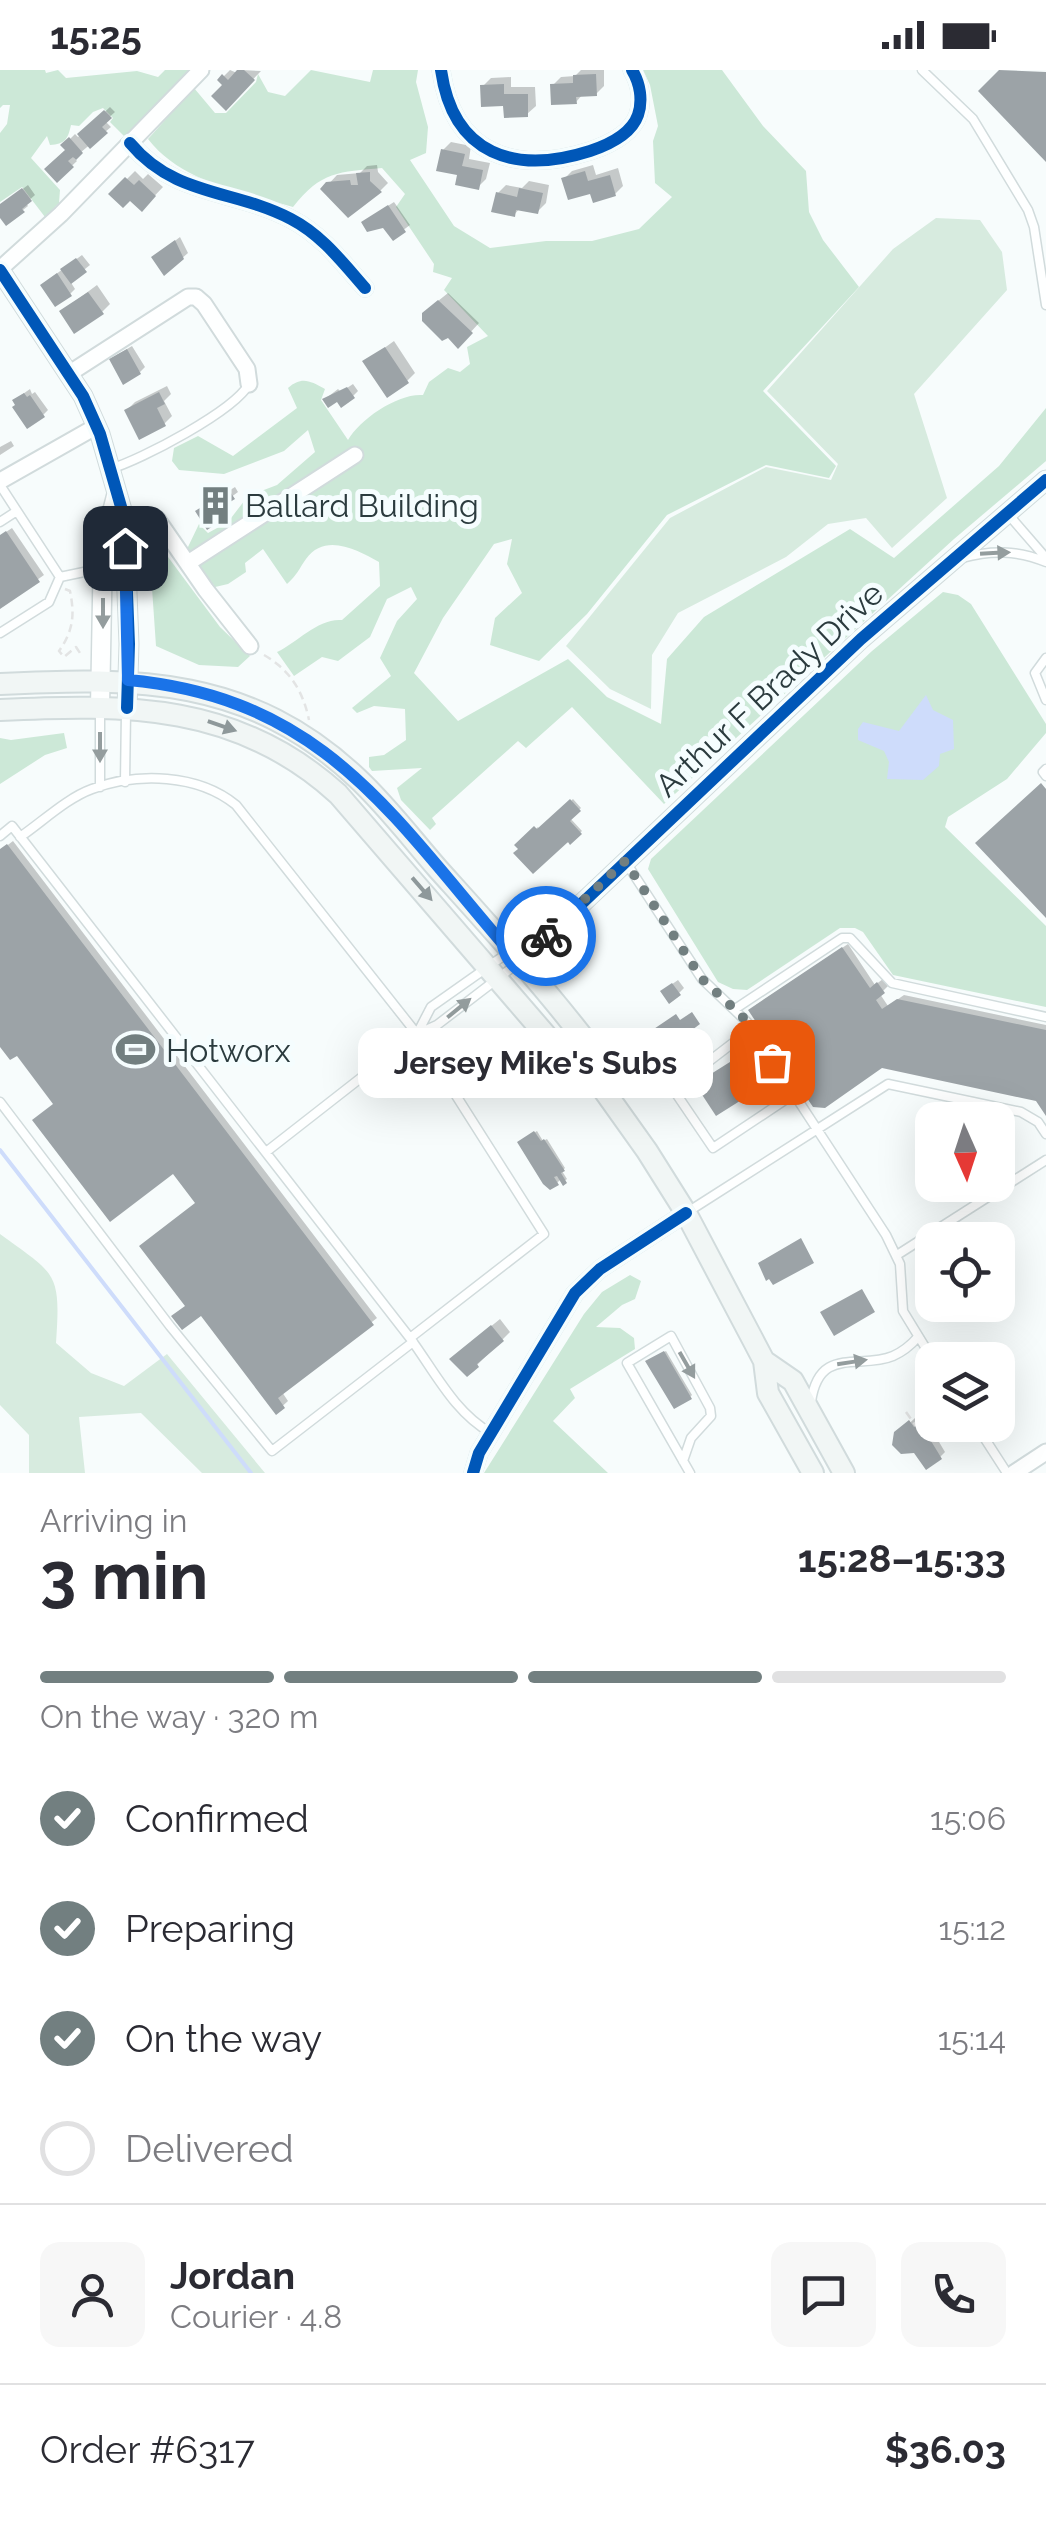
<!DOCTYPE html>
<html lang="en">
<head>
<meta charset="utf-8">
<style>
  :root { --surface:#fff; --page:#f7f7f7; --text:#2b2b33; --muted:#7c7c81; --line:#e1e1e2; --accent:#727f80 }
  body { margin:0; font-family:Raleway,sans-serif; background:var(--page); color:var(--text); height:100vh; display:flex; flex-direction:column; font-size:38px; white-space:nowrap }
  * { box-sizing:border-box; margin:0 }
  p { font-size:32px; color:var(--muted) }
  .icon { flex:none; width:55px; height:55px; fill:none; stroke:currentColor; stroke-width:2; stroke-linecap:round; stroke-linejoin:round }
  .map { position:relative; height:1403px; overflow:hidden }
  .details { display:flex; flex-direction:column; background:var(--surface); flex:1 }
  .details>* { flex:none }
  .needle { width:65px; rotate:177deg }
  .tools { position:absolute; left:915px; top:1032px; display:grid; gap:20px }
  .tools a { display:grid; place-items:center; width:100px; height:100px; border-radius:20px; background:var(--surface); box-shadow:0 10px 40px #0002; font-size:50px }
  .pin { position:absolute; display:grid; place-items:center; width:85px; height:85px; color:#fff; margin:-42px; border-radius:20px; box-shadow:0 5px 15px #0006 }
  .courier { position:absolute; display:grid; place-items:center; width:100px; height:100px; margin:-50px; border:8px solid #1a73e8; border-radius:50%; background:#fff; color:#222; box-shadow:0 2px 12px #0007 }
  .bubble { position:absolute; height:70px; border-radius:20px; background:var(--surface); box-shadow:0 10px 40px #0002; font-size:32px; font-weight:700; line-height:70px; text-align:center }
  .overview em { font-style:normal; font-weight:700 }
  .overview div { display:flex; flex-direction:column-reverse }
  .overview { display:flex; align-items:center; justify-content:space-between; height:170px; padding:0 40px }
  h1 { font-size:65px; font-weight:700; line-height:75px }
  .bar { display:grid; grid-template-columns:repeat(4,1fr); gap:15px 10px; align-content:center; height:120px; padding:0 40px }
  .bar i { height:12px; border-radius:8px; background:var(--line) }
  .bar .on { background:var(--accent) }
  .bar p { grid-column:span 4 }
  .line { display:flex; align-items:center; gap:25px; padding:0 40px; border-top:2px solid var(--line) }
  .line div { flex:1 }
  .round { display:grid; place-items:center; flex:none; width:105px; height:105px; border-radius:20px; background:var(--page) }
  ol { padding:0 40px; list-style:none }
  li { display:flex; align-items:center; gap:30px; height:110px }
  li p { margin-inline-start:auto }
  li .icon { padding:10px; border-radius:50%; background:var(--accent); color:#fff; stroke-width:4 }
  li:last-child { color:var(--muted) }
  li i { width:55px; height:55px; border:5px solid var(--line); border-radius:50% }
  .status { display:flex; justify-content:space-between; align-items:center; height:70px; padding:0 50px; background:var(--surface); direction:ltr }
  .status svg { height:28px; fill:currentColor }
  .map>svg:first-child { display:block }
  .green { fill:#d7ebdf }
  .forest { fill:#cce8d7 }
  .water { fill:#cedcfb }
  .shadow { fill:#0003 }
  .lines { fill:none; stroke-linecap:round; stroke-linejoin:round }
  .stream { stroke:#cedcfb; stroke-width:4 }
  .building { fill:#9ca3a7 }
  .service-casing { stroke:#d1dbdc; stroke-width:11 }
  .minor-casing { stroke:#d1dbdc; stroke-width:19 }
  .tertiary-casing { stroke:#d1dbdc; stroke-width:21 }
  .secondary-casing { stroke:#d1dbdc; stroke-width:24 }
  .path { stroke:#e3e4e4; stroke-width:2.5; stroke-dasharray:8 5; stroke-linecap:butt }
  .service { stroke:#feffff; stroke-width:8 }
  .minor { stroke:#feffff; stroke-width:15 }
  .tertiary { stroke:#feffff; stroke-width:18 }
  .secondary { stroke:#f1f6f5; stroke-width:20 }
  .cycleway-casing { stroke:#f5fdfe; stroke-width:19 }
  .cycleway { stroke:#0057b8; stroke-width:12 }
  .oneway { fill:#949d9e }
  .oneway2 { fill:#8e989a }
  .done { stroke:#727f80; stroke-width:10; stroke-dasharray:0 18 }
  .route { stroke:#1a73e8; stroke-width:12 }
  .labels { text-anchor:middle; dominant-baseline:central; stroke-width:10; stroke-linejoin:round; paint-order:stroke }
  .poi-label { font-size:32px; fill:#2b3b3e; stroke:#f5fdfe; text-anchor:start }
  .street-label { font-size:32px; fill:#2b3b3e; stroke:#f5fdfe }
</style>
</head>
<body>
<div class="status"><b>15:25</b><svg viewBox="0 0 49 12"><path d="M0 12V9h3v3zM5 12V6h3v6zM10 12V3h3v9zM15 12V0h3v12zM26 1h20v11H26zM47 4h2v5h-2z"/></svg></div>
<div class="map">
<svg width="1046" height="1403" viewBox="0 0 1046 1403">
  <rect width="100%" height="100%" fill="#f7fcfc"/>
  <path class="green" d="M936 148 980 150 1002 182 1007 220 914 324 947 428 892 478 866 448 828 454 786 487 678 543 652 585 651 639 610 619 566 576 670 448 766 397 831 410 838 394 767 321 893 179Z
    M0 1164C56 1205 61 1201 56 1273L91 1303 124 1316 167 1284 265 1403H202L141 1343 79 1347 85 1403H29V1365L0 1335Z"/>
  <path class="forest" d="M0 0H45L46 3 58 0 66 8 137 1 158 7 165 0H190L125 67 110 52 113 48 103 38 93 42 79 56 71 55C68 69 65 74 50 75L47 66 31 88 60 120 59 133 45 147 22 117 0 132V63L7 54 10 35H3L0 38Z
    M311 0 370 12 373 0H418L416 12 428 57 426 83 410 90 454 156 490 178 546 171H592L639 159 672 127 655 113 653 71 658 56 650 15 643 0H722L763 56 806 101 809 142 823 170 859 217 763 321 836 396 829 408 766 395 667 445 587 544 539 591 490 575 495 548 522 523 507 494 512 469 494 474 443 548 414 603 458 651 568 589 607 627 661 654 667 589 704 547 850 459 894 488 999 396 1046 338V391L954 469 664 734 572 637 526 678 518 671 432 748 436 754 430 760 401 730 397 718 422 698 372 701 369 697V687L384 685 406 670 405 639 374 636 357 643 352 638 391 606 380 588 397 551 417 529 411 517 387 529 370 567 338 591 322 587 294 606 277 582C298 572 318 548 342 550L380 516 379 492C358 480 325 462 306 489 299 499 297 505 287 514L263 479 245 493 246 502 228 514 215 517 187 479 199 454 208 463 228 452 248 426 277 415 315 382 308 360 284 381 224 404 179 400 172 391 174 378 198 366 233 386 297 338 288 318C302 306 310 311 325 319L321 330 348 370C360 349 398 323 423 325L429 312 448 298 460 302 470 294 467 277 488 266 444 220 452 208 433 202 434 194 396 137 405 124 382 98C339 102 321 101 293 137 242 121 182 113 148 69L194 18 215 43H226L256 12 258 4 268 22 285 26Z
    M148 460 220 557 250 586 238 597 199 595 156 576Z
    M943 522 958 525 971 534 1046 654V663L1007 709 948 747 945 757 1046 856V937L893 905 863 862 855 858H840L747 920 733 919 718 912 648 799 651 789 872 581Z
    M64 663 67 678 45 685 0 714V668L11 670Z
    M630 1205 641 1211 635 1229 622 1235 596 1257 620 1258 634 1268 635 1279 570 1319 575 1328 553 1351 608 1403H484L584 1244 602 1222Z"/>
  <path class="water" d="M926 625 933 640 953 650 954 679 940 684 939 696 923 710 887 709 889 692 884 681 858 670V659L863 652 899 661Z"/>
  <path class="shadow" d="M230 0 237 3 241 0 261 1 226 37 225 15 220 10Z
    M581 0H604V16L596 24H583L576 32 553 15 561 7 575 6Z
    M511 7V17H535L536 36 527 44 483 16 491 8Z
    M110 37 115 42 105 51 111 57 74 88 77 91 57 110 68 79 64 75 75 64 78 67Z
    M451 72 471 76 469 89 490 93 486 109 478 117 460 103 443 80Z
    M377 95 378 102 388 113 380 121 324 119 337 105 360 103 367 96Z
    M593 95 596 105 618 98 623 116 615 124 592 121 564 109 572 101Z
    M135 101 143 109 148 104 163 117 142 139 130 128 112 124Z
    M529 111 549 115 546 133 537 142 520 138 514 145 498 123 506 115 522 118Z
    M28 115 35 125 26 133 28 136 23 140 0 144V136Z
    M394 132 410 155 394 167 384 155 369 148Z
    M180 167 188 183 165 203 159 183Z
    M82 185 90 195 70 211 75 219 70 224 48 210Z
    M97 215 110 234 102 242 62 241Z
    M448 223 479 253 458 276 433 235Z
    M394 271 415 303 407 311 365 292Z
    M132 276 145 297 140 302 117 285Z
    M353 314 358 321 353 326 325 329 338 319 341 322Z
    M167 316 171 324 164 331 172 346 164 354 127 340 135 332Z
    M30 319 32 324 35 322 48 340 43 345 20 326Z
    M11 371 14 376 0 385V377Z
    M235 417 238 422 219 436 224 443 227 442 207 457 203 437Z
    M12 458 44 505 0 536V466Z
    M573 729 581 738 570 748 582 761 570 772 521 779 518 775 538 757 540 760Z
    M13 771 377 1248 282 1322 288 1331 276 1342 201 1243 188 1235 198 1133 173 1101 56 1033 17 982 0 973V781Z
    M848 874 875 915 883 909 888 916 880 924 888 936 904 925 1046 955V1042L1037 1029 756 935Z
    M678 910 684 918 679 923 668 917Z
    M752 980 770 1008 716 1042 698 1014Z
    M537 1061 543 1071 547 1069 565 1098 562 1101 567 1109 563 1112 561 1109 557 1113 520 1072Z
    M500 1249 510 1262 477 1295 462 1280Z
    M666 1281 692 1325 690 1327 650 1290Z
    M915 1348 920 1354 926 1350 945 1382 940 1387 915 1380 895 1367Z"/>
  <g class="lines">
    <path class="stream" d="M0 1080 251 1403"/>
  </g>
  <path class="building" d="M237 0H244L255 10 226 41 211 26 222 15 217 10 222 4 228 10Z
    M999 0 1046 2V92L978 21Z
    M596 4 597 26 576 27 577 34 551 35 550 14 573 13V5Z
    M504 14V24H528V47L504 48 503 36 481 37 480 15Z
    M104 40 112 48 102 57 108 63 90 79 77 64Z
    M69 67 83 83 76 90 73 87 68 91 74 97 57 113 44 99 65 80 60 75Z
    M441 79 465 84 462 96 483 100 479 120 455 115 457 105 436 101Z
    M585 101 588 111 610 105 616 126 593 133 590 124 568 130 561 108Z
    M370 102V111L382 122 348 148 320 119 326 112 350 110 351 115H358L356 103Z
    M125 107 134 115 139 110 156 126 142 142 130 131 123 138 108 124Z
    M22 118 32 131 22 139 25 142 6 156 0 148V134Z
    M519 118 543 123 538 144 516 140 515 147 491 142 496 122 517 127Z
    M388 135 406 162 393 171 383 158 367 162 361 152Z
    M175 170 184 189 164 206 151 187Z
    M76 188 87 202 71 214 60 199Z
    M57 203 72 226 55 237 40 215Z
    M88 222 104 244 74 264 59 241Z
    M438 230 473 263 458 279 448 268 442 271 422 251V243Z
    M385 277 409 313 387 328 362 291Z
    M127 279 141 304 123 315 109 289Z
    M347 317 355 328 341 338 337 332 328 338 322 329Z
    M159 322 165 334 157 338 166 356 139 370 124 340Z
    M24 323 27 327 30 325 45 347 27 359 12 337 15 335 12 330Z
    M229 420 235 429 215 441 224 449 207 460 195 441Z
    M6 461 40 512 0 539V465Z
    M1041 713 1046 719V848L975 773Z
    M570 729 581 741 570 751 582 764 570 775 568 772 533 804 513 783 518 779 514 775 534 756 537 759Z
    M7 774 374 1255 278 1328 285 1338 276 1345 201 1246 182 1260 171 1246 185 1236 139 1176 195 1133 173 1104 110 1152 32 1050 53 1034 17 986 10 990 0 977V779Z
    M842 877 870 918 877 912 885 923 876 930 882 939 897 929 1046 960V1046L1036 1031 882 998 825 1038 813 1037 748 940Z
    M672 913 681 925 669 934 660 921Z
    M692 942 700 954 684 966 689 974 657 996 642 978 639 969 676 944 680 950Z
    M749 980 770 1012 716 1046 695 1014Z
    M534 1061 541 1071 544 1069 565 1101 561 1103 567 1113 563 1116 557 1106 554 1107 559 1115 550 1120 543 1114 517 1072Z
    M801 1168 814 1193 773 1215 769 1209 766 1211 758 1193Z
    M862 1219 875 1242 834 1266 820 1242Z
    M491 1255 504 1271 477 1294 479 1297 467 1307 449 1289Z
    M664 1281 692 1329 674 1339 645 1291Z
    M909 1350 914 1357 920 1353 942 1389 926 1400 914 1383 901 1384 892 1375 894 1362Z"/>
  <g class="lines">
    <defs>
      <path id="service" d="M922 0 973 49 1028 140 1034 157 1046 235
        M110 399C141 390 234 341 249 314
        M0 415 60 507 49 532 0 563
        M1007 443 1046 488
        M0 452 17 441
        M962 488C991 480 1017 480 1046 492
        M60 507 103 498
        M1046 588 1035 603 1046 630
        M100 642V717
        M1046 699 1043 702 1046 706
        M125 712 126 642
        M0 766 12 756 410 1268C435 1302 454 1342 491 1363
        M20 767C42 752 67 728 92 719 138 702 198 704 236 735L417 964 544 1164 410 1268
        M625 791 702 909 747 952 886 1165 900 1194 903 1241 933 1290
        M735 939 842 868H850L892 913 1046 947
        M751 959 673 1019 713 1078 794 1024
        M417 964 431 937 509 882
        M0 1032 170 1256 272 1381 413 1272
        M266 1082 417 964 437 955 518 893
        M686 1143 888 1014 1021 1042 1038 1052 1046 1064
        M897 1185 1046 1090
        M811 1332C819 1275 860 1300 893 1286 902 1282 911 1275 918 1267
        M976 1355 1007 1403
        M683 1391 691 1368 711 1346 710 1338 671 1266 627 1293 690 1403"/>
      <path id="minor" d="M441 0C453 85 515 105 590 81 608 75 631 65 638 45 643 30 640 13 632 0
        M130 73C175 127 234 119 291 149 322 165 343 193 365 218
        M0 199 61 144 201 0
        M70 303 188 227H196L204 234 247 299 249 314
        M0 411 97 356
        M124 447 157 449 206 520 250 576
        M188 493 355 385
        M473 1403 479 1383 575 1223 600 1199 686 1143
        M1014 1403 1046 1382"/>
      <path id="tertiary" d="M0 200 83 326 100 364 124 447 129 574 127 638
        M100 637 103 477 116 426
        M520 892 861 569 1046 410"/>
      <path id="secondary" d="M0 614C137 607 250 607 357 708 387 736 411 768 438 799 491 858 544 916 592 979L590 1001
        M0 640C127 634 238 633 338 724L569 992 590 1001 647 1081 686 1143 753 1270 764 1291 768 1323 813 1403
        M764 1291 793 1311 844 1403"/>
    </defs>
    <use href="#service" class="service-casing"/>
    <use href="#minor" class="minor-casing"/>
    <use href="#tertiary" class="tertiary-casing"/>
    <use href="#secondary" class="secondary-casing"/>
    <path class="path" d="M65 519 70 521C75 546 73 561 59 581L64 587 76 577 82 586
      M264 585C290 600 303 621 309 650
      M923 1331 932 1345
      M906 1342 916 1356
      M923 1357 932 1351
      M933 1358 938 1355"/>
    <use href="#service" class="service"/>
    <use href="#minor" class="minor"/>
    <use href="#tertiary" class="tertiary"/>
    <use href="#secondary" class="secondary"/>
    <defs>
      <path id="cycleway" d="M441 0C453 85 515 105 590 81 608 75 631 65 638 45 643 30 640 13 632 0
        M130 73C175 127 234 119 291 149 322 165 343 193 365 218
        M0 200 83 326 100 364 124 447 129 574 127 638
        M520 892 861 569 1046 410
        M473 1403 479 1383 575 1223 600 1199 686 1143"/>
    </defs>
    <use href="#cycleway" class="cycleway-casing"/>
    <use href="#cycleway" class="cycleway"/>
  </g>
  <defs><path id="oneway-solid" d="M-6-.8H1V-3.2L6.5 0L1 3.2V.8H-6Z" transform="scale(2.5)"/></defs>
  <g class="oneway">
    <use href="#oneway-solid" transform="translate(995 483) rotate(-3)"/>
    <use href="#oneway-solid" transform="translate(103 543) rotate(90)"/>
    <use href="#oneway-solid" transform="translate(100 677) rotate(90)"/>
    <use href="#oneway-solid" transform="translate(459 938) rotate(-39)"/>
    <use href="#oneway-solid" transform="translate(852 1292) rotate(-9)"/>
    <use href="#oneway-solid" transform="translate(687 1295) rotate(60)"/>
  </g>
  <g class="oneway2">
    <use href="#oneway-solid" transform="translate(222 656) rotate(19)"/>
    <use href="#oneway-solid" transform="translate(422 819) rotate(49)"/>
  </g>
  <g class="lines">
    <path class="done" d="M546 866 625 791 702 909 742 946 772 992"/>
    <path class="route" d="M125 478 128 610C324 628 392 746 510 882L536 876 546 866"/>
  </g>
  <defs>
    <symbol id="building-bare" viewBox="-9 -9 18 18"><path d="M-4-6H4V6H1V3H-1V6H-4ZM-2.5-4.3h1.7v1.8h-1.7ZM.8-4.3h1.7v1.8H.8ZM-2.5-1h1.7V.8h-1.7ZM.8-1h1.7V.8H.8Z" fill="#727f80" stroke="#f5fdfe" stroke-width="2.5" paint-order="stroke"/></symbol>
    <symbol id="stadium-bare" viewBox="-9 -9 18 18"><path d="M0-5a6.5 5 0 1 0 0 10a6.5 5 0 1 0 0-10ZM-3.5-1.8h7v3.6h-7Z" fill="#727f80" stroke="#f5fdfe" stroke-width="2.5" paint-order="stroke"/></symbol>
  </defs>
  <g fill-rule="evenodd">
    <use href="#building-bare" x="188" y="408" width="55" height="55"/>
    <use href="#stadium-bare" x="108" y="952" width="55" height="55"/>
  </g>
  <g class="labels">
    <g class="poi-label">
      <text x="245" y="435">Ballard Building</text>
      <text x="166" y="980">Hotworx</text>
    </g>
    <g class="street-label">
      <text transform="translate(769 619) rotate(-43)">Arthur F Brady Drive</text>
    </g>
  </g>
</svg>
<div class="tools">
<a><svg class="needle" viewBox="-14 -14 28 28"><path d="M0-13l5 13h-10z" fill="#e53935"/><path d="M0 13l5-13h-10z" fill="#7c7c81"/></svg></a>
<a><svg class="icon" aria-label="locate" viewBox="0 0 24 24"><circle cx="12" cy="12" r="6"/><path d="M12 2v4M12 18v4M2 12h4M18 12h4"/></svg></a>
<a><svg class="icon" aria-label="layers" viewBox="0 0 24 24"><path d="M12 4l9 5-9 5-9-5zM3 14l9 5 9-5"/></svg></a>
</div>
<div class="pin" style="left:772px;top:992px;background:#ea580c"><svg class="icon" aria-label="bag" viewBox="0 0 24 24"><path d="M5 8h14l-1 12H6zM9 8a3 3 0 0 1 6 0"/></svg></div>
<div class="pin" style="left:125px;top:478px;background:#1f2937"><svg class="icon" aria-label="home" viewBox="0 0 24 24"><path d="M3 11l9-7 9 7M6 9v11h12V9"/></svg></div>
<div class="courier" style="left:546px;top:866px"><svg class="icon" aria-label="bike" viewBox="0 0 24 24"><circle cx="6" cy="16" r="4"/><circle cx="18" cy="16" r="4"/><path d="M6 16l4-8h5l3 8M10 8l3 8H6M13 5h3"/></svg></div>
<div class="bubble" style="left:358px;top:958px;width:355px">Jersey Mike's Subs</div>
</div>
<section class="details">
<div class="overview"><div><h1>3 min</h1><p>Arriving in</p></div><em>15:28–15:33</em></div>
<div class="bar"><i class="on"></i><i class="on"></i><i class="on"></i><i></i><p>On the way · 320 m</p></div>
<ol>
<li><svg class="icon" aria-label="check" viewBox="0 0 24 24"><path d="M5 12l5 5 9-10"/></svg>Confirmed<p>15:06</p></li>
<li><svg class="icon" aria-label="check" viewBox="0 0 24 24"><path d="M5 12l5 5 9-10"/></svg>Preparing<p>15:12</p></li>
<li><svg class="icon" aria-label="check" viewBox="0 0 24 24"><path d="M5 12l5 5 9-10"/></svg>On the way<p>15:14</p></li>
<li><i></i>Delivered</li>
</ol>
<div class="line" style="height:180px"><a class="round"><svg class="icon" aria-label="person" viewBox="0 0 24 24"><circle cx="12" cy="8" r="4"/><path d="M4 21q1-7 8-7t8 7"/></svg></a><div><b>Jordan</b><p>Courier · 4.8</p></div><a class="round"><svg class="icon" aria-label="chat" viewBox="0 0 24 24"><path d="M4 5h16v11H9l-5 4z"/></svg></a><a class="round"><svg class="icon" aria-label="phone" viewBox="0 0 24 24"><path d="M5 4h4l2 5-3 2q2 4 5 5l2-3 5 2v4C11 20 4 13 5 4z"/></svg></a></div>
<div class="line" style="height:130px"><div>Order #6317</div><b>$36.03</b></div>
</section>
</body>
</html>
